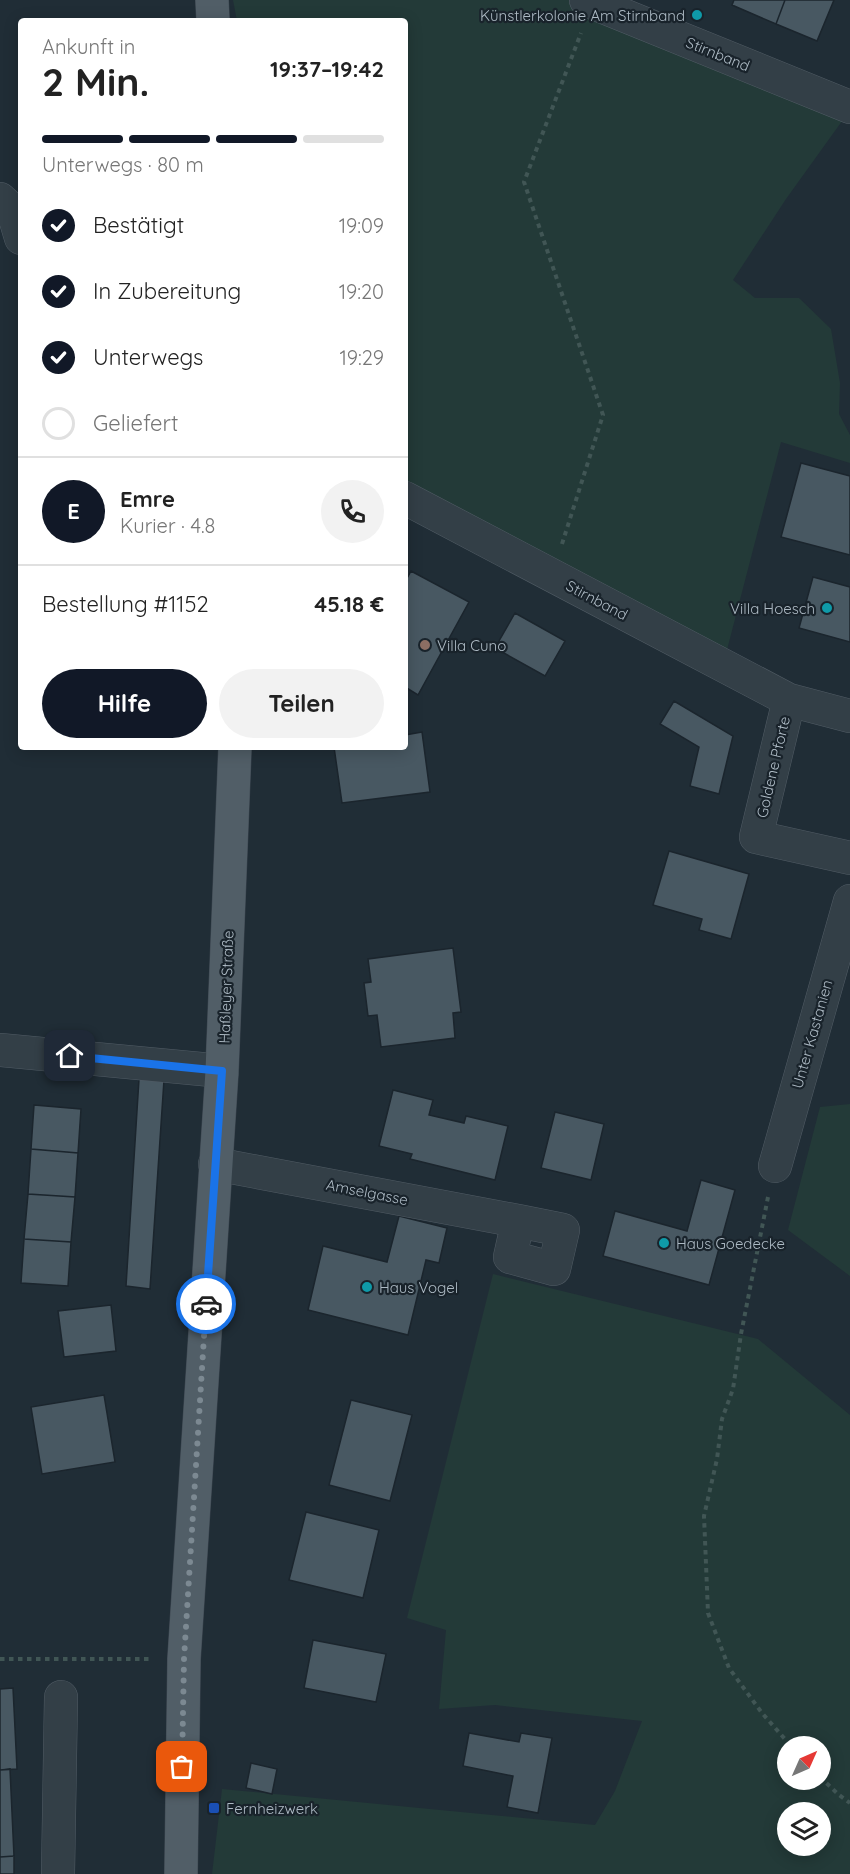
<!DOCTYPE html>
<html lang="de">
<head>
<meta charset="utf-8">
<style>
  :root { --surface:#fff; --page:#f2f2f2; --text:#222; --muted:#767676; --line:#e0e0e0; --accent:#111827 }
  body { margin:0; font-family:Quicksand,sans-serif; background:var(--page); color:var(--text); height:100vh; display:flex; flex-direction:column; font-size:22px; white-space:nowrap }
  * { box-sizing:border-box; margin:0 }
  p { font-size:20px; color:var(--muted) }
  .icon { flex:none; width:33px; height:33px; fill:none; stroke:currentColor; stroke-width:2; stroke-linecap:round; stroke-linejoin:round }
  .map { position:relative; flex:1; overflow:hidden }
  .sheet { position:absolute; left:18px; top:18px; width:390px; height:732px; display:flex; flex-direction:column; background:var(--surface); border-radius:6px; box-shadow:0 3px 15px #0003 }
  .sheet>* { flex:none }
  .needle { width:39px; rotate:45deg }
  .tools { position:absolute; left:777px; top:1736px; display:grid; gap:12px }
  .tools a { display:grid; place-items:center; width:54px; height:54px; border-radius:50%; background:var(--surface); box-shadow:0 3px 15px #0003; font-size:30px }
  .pin { position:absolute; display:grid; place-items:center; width:51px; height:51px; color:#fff; margin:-26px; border-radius:12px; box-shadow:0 3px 9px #0006 }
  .courier { position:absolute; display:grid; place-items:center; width:60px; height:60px; margin:-30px; border:4px solid #1a73e8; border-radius:50%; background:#fff; color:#222; box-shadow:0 2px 8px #0007 }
  .head em { font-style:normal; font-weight:700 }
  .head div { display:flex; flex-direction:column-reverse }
  .head { display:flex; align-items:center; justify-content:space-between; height:102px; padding:0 24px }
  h1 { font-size:39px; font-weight:700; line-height:45px }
  .bar { display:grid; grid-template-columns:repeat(4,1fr); gap:9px 6px; align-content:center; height:72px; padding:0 24px }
  .bar i { height:8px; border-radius:4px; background:var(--line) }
  .bar .on { background:var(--accent) }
  .bar p { grid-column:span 4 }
  .line { display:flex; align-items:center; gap:15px; padding:0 24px; border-top:2px solid var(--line) }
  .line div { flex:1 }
  .round { display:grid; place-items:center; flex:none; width:63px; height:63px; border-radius:32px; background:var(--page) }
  ol { padding:0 24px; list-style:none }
  li { display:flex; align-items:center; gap:18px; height:66px }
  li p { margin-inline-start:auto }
  li .icon { padding:6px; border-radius:50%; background:var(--accent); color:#fff; stroke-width:4 }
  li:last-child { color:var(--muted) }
  li i { width:33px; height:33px; border:3px solid var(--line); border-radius:50% }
  .cta { display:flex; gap:12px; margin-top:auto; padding:12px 24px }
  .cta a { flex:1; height:69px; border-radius:36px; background:var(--accent); color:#fff; font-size:24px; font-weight:700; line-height:69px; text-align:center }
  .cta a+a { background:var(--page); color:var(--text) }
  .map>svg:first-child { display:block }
  .green { fill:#233a38; fill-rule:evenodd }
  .building { fill:#485862; stroke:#1b252d; stroke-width:1.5 }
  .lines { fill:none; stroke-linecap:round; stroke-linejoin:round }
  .minor-casing { stroke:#515c65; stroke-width:34 }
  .major-casing { stroke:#3d4751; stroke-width:34 }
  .path { stroke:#415655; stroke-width:4; stroke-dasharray:4.5 4.5; stroke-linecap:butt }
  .minor { stroke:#333f47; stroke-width:33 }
  .major { stroke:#515e67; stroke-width:33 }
  .done { stroke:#7c8992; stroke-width:6; stroke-dasharray:0 10.8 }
  .route { stroke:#1a73e8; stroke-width:8 }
  .culture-dot { fill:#0f9aa8; stroke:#19232b; stroke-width:2 }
  .education-dot { fill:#8d6e63; stroke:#19232b; stroke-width:2 }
  .transit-dot { fill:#1a4fb4; stroke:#19232b; stroke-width:2 }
  .labels { text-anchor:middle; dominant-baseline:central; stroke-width:4.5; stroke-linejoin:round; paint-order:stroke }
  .poi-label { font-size:15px; fill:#adbac4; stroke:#19232b; text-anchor:start }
  .street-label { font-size:15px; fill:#adbac4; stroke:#19232b }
</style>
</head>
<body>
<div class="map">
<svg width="850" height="1874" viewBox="0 0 850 1874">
  <rect width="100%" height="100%" fill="#202d36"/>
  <path class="green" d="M233 0H586L850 110 786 199 733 280 755 298H799L831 329 840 383 839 414 850 435V463L781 442 722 669 405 483V21H237Z
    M850 1104V1276L788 1230 820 1107Z
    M493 1274 758 1339 850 1415V1874H212L222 1789 595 1825 615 1791 642 1721 495 1705 439 1709 446 1630 407 1618ZM788 1746H820V1779H788ZM788 1812H820V1845H788Z"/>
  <path class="building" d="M734 0H785L776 24 732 5Z
    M785 0H834L817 41 776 24Z
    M801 463 850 476V555L781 537Z
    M411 571 469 602 418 695 405 687V582Z
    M813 577 850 587V642L799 628Z
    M515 613 565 641 545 676 495 648Z
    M674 701 733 736 719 794 690 786 699 747 660 724Z
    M422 732 430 792 342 803 334 747H405V735Z
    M669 851 749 874 731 939 699 930 702 919 653 905Z
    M453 948 461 1012 453 1013 455 1038 381 1047 377 1015 368 1016 364 983 371 982 368 959Z
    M139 1079 164 1080 150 1289 126 1286Z
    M393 1090 433 1100 429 1115 464 1123 466 1116 508 1126 495 1180 410 1159 412 1154 379 1146Z
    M34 1105 81 1109 78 1153 31 1149Z
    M555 1112 604 1124 591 1180 541 1168Z
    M31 1149 78 1153 75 1197 28 1194Z
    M701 1180 735 1190 709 1285 603 1256 615 1211 687 1231Z
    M28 1194 75 1197 71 1242 24 1239Z
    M399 1216 447 1228 439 1263 426 1260 408 1335 308 1310 323 1246 387 1262Z
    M24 1239 71 1242 68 1286 21 1283Z
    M111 1305 116 1351 64 1357 58 1311Z
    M104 1395 115 1462 42 1474 31 1407Z
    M351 1400 412 1415 390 1501 329 1485Z
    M306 1512 379 1530 363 1598 289 1580Z
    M313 1640 386 1654 376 1702 304 1688Z
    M13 1688 17 1769 0 1770V1689Z
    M469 1733 519 1742 521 1733 552 1738 538 1813 507 1807 513 1776 463 1766Z
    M251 1763 277 1769 272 1794 246 1788Z
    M10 1769 14 1856 0 1857V1770Z
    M14 1856V1874H0V1857Z"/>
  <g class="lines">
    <defs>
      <path id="minor" d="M586 0 850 107
        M0 199 13 211 21 238
        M405 498 789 700 850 716
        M789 700 756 837 850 858
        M0 1050 222 1071
        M215 1164 518 1221 510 1257 554 1269 563 1230 518 1221
        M775 1166 850 901
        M58 1874 61 1697"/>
      <path id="major" d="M212 0 213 21
        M181 1874 184 1659 222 1071 235 747"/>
    </defs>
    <use href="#minor" class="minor-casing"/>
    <use href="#major" class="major-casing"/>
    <path class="path" d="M562 544 603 415 524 182 581 33
      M768 1197 741 1334 733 1389 722 1419 717 1459 704 1516 706 1564 708 1613 729 1668 762 1713 791 1746
      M0 1659H150
      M820 1777 839 1795 850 1803"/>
    <use href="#minor" class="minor"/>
    <use href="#major" class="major"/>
  </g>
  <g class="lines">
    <path class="done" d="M182 1767 184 1659 206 1304"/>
    <path class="route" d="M70 1056 222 1071 206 1304"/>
  </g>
  <g class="culture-dot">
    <circle cx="697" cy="15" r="6"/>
    <circle cx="827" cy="608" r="6"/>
    <circle cx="664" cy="1243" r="6"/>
    <circle cx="367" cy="1287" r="6"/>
  </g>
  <circle class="education-dot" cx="425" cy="645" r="6"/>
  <rect class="transit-dot" x="208" y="1802" width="12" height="12" rx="3"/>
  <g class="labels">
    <g class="poi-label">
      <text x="685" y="15" text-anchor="end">Künstlerkolonie Am Stirnband</text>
      <text x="815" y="608" text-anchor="end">Villa Hoesch</text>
      <text x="437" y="645">Villa Cuno</text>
      <text x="676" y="1243">Haus Goedecke</text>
      <text x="379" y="1287">Haus Vogel</text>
      <text x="226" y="1808">Fernheizwerk</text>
    </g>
    <g class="street-label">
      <text transform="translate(718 54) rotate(22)">Stirnband</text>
      <text transform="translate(597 600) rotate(28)">Stirnband</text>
      <text transform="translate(773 767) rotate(-77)">Goldene Pforte</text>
      <text transform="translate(226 987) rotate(-88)">Haßleyer Straße</text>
      <text transform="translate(812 1034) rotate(-74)">Unter Kastanien</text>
      <text transform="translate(367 1192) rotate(11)">Amselgasse</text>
    </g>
  </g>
</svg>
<div class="tools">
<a><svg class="needle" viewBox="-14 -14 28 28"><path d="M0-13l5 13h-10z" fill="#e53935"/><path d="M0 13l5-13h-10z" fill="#767676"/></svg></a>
<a><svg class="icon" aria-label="layers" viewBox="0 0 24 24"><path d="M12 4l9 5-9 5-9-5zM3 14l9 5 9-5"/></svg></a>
</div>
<div class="pin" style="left:182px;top:1767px;background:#ea580c"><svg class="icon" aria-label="bag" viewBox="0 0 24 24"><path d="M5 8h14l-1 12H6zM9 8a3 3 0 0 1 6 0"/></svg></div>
<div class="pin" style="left:70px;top:1056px;background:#1f2937"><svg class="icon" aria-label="home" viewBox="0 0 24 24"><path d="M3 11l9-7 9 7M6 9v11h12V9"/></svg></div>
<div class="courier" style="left:206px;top:1304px"><svg class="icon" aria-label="car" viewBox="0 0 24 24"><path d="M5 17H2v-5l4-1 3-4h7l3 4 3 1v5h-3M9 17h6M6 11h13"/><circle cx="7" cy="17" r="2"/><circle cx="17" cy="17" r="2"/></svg></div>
<section class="sheet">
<div class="head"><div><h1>2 Min.</h1><p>Ankunft in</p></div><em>19:37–19:42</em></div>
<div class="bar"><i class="on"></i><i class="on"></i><i class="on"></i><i></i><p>Unterwegs · 80 m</p></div>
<ol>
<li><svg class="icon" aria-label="check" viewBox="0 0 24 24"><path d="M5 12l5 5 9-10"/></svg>Bestätigt<p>19:09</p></li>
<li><svg class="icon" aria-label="check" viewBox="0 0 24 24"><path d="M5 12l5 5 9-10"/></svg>In Zubereitung<p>19:20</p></li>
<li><svg class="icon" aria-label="check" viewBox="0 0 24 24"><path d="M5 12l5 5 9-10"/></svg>Unterwegs<p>19:29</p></li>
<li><i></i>Geliefert</li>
</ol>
<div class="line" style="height:108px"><b class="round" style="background:var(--accent);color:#fff">E</b><div><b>Emre</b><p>Kurier · 4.8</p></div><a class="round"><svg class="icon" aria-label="phone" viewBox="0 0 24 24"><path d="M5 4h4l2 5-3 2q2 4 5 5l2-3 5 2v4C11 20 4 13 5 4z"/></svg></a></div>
<div class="line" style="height:78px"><div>Bestellung #1152</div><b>45.18 €</b></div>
<div class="cta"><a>Hilfe</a><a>Teilen</a></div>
</section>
</div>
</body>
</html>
